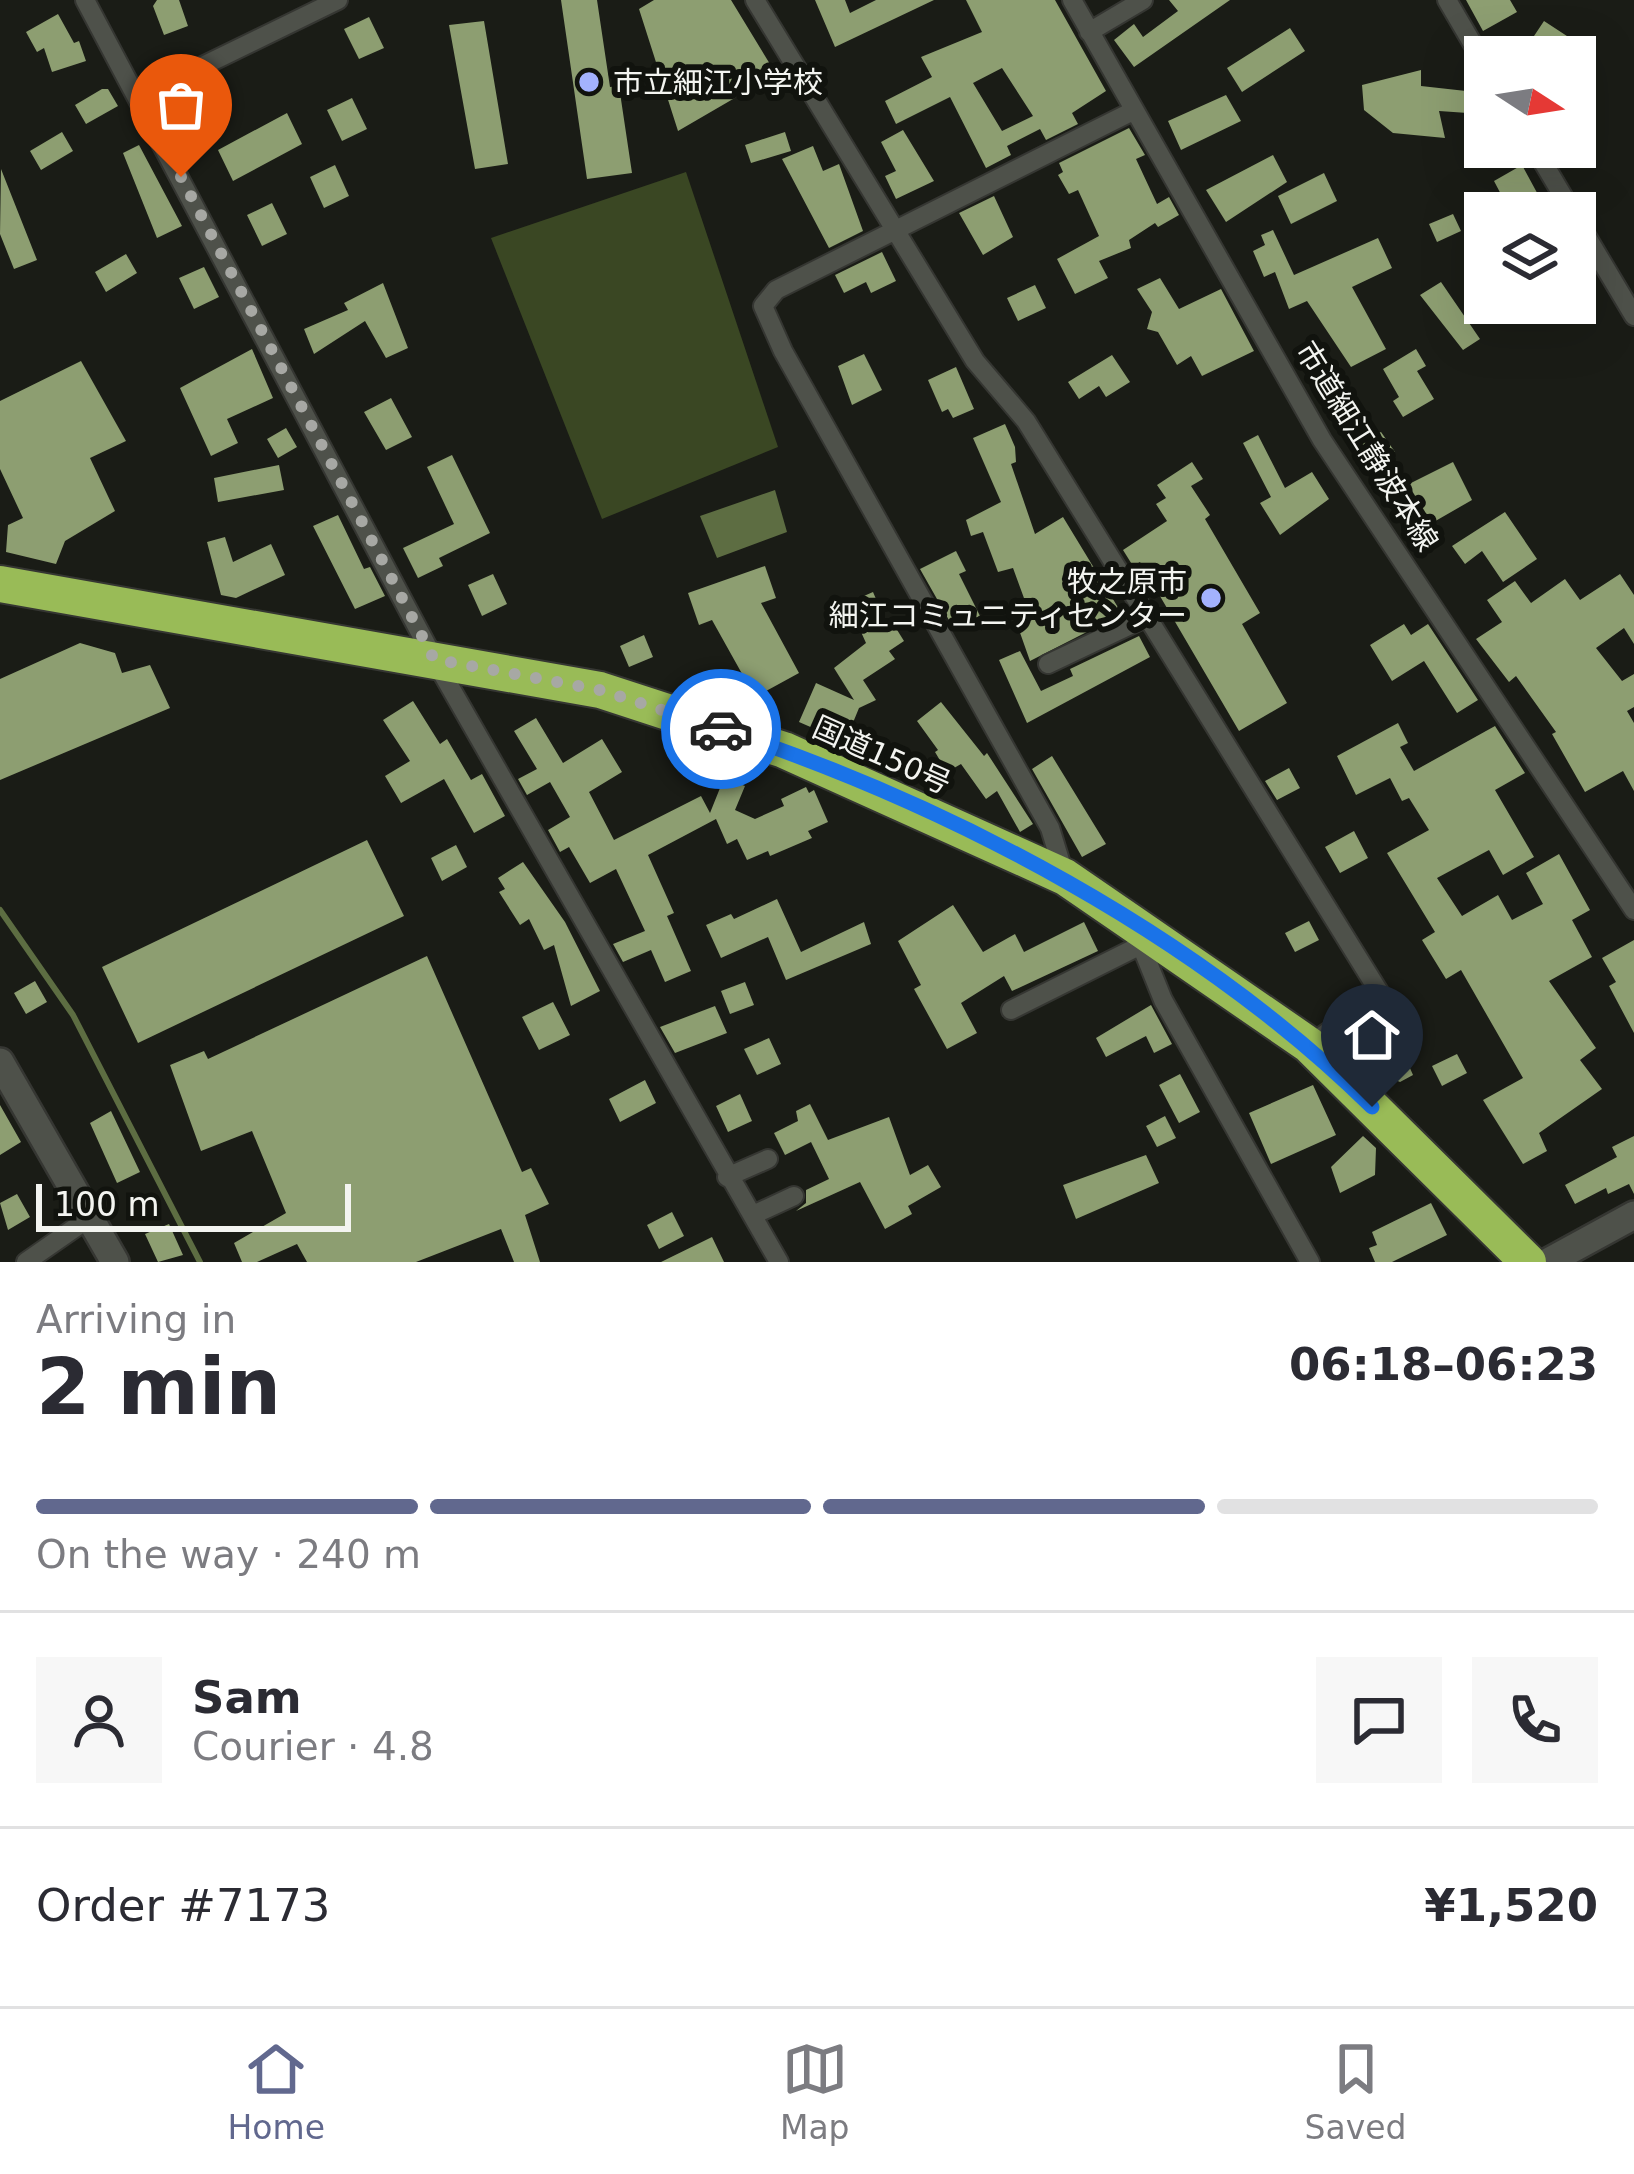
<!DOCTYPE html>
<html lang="en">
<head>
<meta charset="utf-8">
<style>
  :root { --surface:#fff; --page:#f7f7f7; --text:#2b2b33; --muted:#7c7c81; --line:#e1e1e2; --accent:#61688e }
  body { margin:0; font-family:"DejaVu Sans","Noto Sans JP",sans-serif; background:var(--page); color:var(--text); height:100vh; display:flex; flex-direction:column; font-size:45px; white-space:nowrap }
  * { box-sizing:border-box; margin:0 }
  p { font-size:39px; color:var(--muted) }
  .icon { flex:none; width:66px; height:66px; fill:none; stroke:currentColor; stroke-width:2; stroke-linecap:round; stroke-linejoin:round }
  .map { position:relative; height:1262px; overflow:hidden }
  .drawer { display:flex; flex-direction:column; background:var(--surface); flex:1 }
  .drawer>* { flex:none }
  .needle { width:78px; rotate:102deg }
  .fabs { position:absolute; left:1464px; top:36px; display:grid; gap:24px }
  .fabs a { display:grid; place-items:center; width:132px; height:132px; border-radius:0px; background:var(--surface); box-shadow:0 12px 48px #0002; font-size:60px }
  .scale { position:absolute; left:36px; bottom:30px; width:315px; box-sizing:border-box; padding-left:12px; border:6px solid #f3f4f0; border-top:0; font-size:33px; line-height:42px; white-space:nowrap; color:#f3f4f0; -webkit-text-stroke:9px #11130e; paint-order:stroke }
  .pin { position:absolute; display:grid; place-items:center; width:102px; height:102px; color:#fff; margin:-123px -51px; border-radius:50% 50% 50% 0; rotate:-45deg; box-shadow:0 0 12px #0007 }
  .pin .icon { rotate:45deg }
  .courier { position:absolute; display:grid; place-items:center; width:120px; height:120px; margin:-60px; border:9px solid #1a73e8; border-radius:50%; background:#fff; color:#222; box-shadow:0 3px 15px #0007 }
  .summary em { font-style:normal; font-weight:600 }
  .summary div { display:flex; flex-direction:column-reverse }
  .summary { display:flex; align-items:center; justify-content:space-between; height:204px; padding:0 36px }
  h1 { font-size:78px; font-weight:600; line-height:90px }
  .bar { display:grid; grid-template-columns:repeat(4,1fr); gap:18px 12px; align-content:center; height:144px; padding:0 36px }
  .bar i { height:15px; border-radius:9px; background:var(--line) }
  .bar .active { background:var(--accent) }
  .bar p { grid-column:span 4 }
  .line { display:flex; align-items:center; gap:30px; padding:0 36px; border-top:3px solid var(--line) }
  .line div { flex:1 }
  .round { display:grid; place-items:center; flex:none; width:126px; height:126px; border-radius:0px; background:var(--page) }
  .dock { display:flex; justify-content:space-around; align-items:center; height:168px; border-top:3px solid var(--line); background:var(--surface); font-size:33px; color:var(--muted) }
  .dock a { display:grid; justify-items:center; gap:6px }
  .dock .active { color:var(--accent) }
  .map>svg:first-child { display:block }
  .green { fill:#3a4723 }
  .water { fill:#5d6d42 }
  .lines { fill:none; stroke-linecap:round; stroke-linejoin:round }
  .stream { stroke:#5d6d42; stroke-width:6 }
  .building { fill:#8d9e71; fill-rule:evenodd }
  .street-casing { stroke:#353632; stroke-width:22 }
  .secondary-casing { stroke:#353632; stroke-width:32 }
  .highway-casing { stroke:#353632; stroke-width:40 }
  .street { stroke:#4e514a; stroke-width:18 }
  .secondary { stroke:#4e514a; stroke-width:27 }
  .highway { stroke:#99bb57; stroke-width:36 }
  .done { stroke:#a7a8a4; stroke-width:12; stroke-dasharray:0 21.6 }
  .route { stroke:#1a73e8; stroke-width:15 }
  .poi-dot { fill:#a3b2fd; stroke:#11130e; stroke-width:4.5 }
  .labels { text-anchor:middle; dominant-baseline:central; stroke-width:12; stroke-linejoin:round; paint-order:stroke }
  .poi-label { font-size:30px; fill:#f3f4f0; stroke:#11130e; text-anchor:start }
  .street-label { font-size:30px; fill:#f3f4f0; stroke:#11130e }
</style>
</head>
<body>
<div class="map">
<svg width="1634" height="1262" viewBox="0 0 1634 1262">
  <rect width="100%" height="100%" fill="#1a1c16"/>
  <path class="green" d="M686 172 778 447 602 519 491 238Z"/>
  <path class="water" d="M775 490 787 532 717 558 700 516Z"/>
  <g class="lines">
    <path class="stream" d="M0 910 73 1015 200 1262"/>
  </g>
  <path class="building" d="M157 0H179L188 26 164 35 153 6Z
    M561 0H597L610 87 619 86 632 173 587 179Z
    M654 0H731L776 74 678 131 639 9Z
    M815 0H845L850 13 876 0H934L835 47Z
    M966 0H1055L1106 91 1072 113 1078 124 1046 140 1040 129 1007 146 1011 155 986 168 950 97 896 124 885 101 932 77 921 57 982 32ZM1002 68 1033 116 1002 131 973 83Z
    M1169 0H1230L1134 67 1114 40 1134 24 1143 37 1178 11Z
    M1466 0H1510L1517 12 1483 31Z
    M58 14 74 43 79 41 86 61 52 72 44 48 37 52 26 32Z
    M369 17 384 48 359 59 344 29Z
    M484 21 508 164 475 169 449 25Z
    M1544 21 1570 38 1557 57H1528L1535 45 1530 42Z
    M1290 28 1305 51 1242 92 1227 68Z
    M1421 70V86L1484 93 1482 114 1439 111 1445 138 1393 133 1364 110 1362 85Z
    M102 89H108L118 106 86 124 75 105Z
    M1226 95 1241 121 1181 150 1168 121Z
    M352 98 367 129 342 141 327 110Z
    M287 113 302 144 233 181 218 150Z
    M1129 128 1145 155 1136 159 1157 204 1169 197 1179 215 1158 227 1155 223 1129 240 1131 248 1099 261 1108 278 1075 294 1057 259 1099 236 1078 190 1069 194 1058 175 1063 172 1059 163Z
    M903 130 934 181 896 199 885 176 896 171 881 142Z
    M62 132 73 151 41 170 30 151Z
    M785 132 791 151 751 163 745 145Z
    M139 145 182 226 157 238 123 153Z
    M813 146 823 171 839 164 863 231 829 248 782 159Z
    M1273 155 1287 182 1226 222 1206 190Z
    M335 165 349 196 324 208 310 177Z
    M1522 165 1548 213H1485L1505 202 1494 181Z
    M1 169 37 260 14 269 0 234Z
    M1324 173 1337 201 1291 224 1278 196Z
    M994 196 1013 237 983 255 959 213Z
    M272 203 287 234 262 246 247 215Z
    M1453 214 1461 231 1437 242 1429 224Z
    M1273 230 1294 275 1378 238 1392 268 1352 287 1386 349 1351 367 1307 301 1289 309 1275 272 1264 277 1253 251 1265 245 1261 235Z
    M882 252 896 281 871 293 866 282 844 293 835 275Z
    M126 254 137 273 106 292 95 272Z
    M204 267 219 297 194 309 179 278Z
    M1160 278 1179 309 1221 289 1254 351 1202 376 1191 356 1177 365 1158 332 1147 329 1152 312 1137 289Z
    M1441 282 1480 339 1463 350 1420 295Z
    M383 283 408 348 386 358 365 321 314 354 304 329 348 310 344 303Z
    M1035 285 1046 308 1018 321 1007 298Z
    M252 349 273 398 227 419 238 443 211 456 180 388Z
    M1416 349 1426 366 1417 371 1434 399 1403 417 1393 401 1399 397 1383 369Z
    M864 354 882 390 852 405 838 366Z
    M1112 355 1130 382 1106 397 1099 386 1079 399 1068 382Z
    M81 361 126 441 90 458 115 511 65 541 56 564 6 552 8 525 23 518 0 469V401Z
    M956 367 974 409 953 418 948 409 942 412 928 380Z
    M391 398 412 437 386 450 364 412Z
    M1005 424 1015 447 1016 462 1011 464 1035 534 1063 517 1122 614 1030 661 1018 627 1032 620 1013 568 998 572 983 532 971 536 966 520 1001 502 973 438Z
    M286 428 297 447 278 458 267 439Z
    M1381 432 1395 452 1367 472 1350 447Z
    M1258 435 1285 488 1312 472 1329 499 1280 535 1260 503 1271 497 1243 443Z
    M452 455 490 533 439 558 443 566 418 578 403 548 454 524 427 467Z
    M1192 462 1203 479 1191 486 1210 515 1205 519 1260 613 1242 624 1287 703 1239 731 1140 562 1133 566 1123 550 1167 521 1156 504 1166 498 1157 485Z
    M1453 462 1472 500 1425 527 1397 490Z
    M279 465 284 490 218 502 214 478Z
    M1505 512 1537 559 1503 582 1482 551 1465 564 1452 546Z
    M338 515 364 569 370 567 385 596 355 609 313 526Z
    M225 537 233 562 271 544 285 575 236 598 221 595 207 542Z
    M956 551 966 571 959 574 980 616 954 629 920 569Z
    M765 566 776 598 761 603 799 673 755 697 712 620 699 625 688 593Z
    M493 574 507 604 482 616 468 585Z
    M1620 574 1634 595V644L1624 628 1596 648 1622 681 1634 674V707L1627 711 1634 723V791L1623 771 1585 792 1552 734 1556 732 1516 676 1509 682 1476 639 1502 622 1487 600 1515 581 1531 603 1565 579 1580 600Z
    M873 592 889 629 894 625 904 641 889 651 895 659 863 680 876 700 859 708 845 742 799 722 816 683 854 700 834 668 866 643 848 603Z
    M1404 624 1411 635 1428 624 1478 700 1457 713 1424 661 1392 681 1370 645Z
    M644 635 653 657 629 667 620 646Z
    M1139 636 1150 657 1027 723 999 660 1020 651 1041 691 1073 676 1070 669Z
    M80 643 115 653 122 673 150 665 170 708 0 780V679Z
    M413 701 440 744 447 739 471 780 482 774 505 816 474 833 444 779 401 803 385 776 410 761 383 720Z
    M941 702 984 756 987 753 1033 824 1020 832 997 791 986 799 961 764 947 772 935 752 938 750 917 721Z
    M536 718 563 763 602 739 622 772 589 792 614 840 701 796 710 813 724 778 745 786 735 810 755 819 784 806 781 799 806 787 809 793 814 790 828 822 808 831 812 838 770 856 768 851 747 860 737 839 727 844 716 819 648 855 674 913 667 916 691 971 665 982 651 950 623 962 613 944 645 931 616 869 590 883 569 847 560 852 548 830 570 817 550 782 527 795 518 779 537 769 514 731Z
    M1398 723 1408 743 1400 747 1414 771 1495 726 1525 773 1495 790 1534 857 1503 875 1489 850 1437 878 1462 916 1498 895 1512 920 1543 904 1526 873 1559 854 1590 910 1572 920 1592 957 1549 981 1596 1048 1580 1060 1602 1089 1539 1133 1547 1151 1523 1164 1483 1100 1523 1078 1461 970 1446 979 1422 940 1435 932 1387 853 1429 830 1409 798 1402 801 1390 778 1356 795 1337 756Z
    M1052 756 1106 844 1082 857 1032 769Z
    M1289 768 1300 788 1277 800 1265 781Z
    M1354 831 1368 858 1340 873 1325 847Z
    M367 840 404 916 138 1043 102 967Z
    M456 845 467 867 442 881 431 858Z
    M523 862 565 922 600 991 571 1006 554 945 544 950 529 919 520 925 499 892 505 889 498 878Z
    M777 899 801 952 864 922 871 944 786 980 768 937 721 958 706 925 731 914 734 919Z
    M953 905 983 952 1015 934 1024 952 1084 922 1098 951 1012 991 1004 976 961 1003 977 1033 947 1049 914 989 921 985 898 941Z
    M1309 921 1319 940 1295 952 1285 933Z
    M1634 940V1033L1609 986 1616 982 1602 958Z
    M427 956 522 1172 531 1168 549 1204 525 1215 540 1262H514L501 1229 416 1262H307L297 1244 257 1262H242L234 1243 286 1213 252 1131 201 1151 170 1065 204 1051 208 1059Z
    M35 981 47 1002 26 1014 14 993Z
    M745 982 754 1005 730 1014 721 991Z
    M553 1002 570 1035 539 1050 522 1017Z
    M1151 1005 1172 1044 1154 1053 1146 1036 1106 1057 1096 1038Z
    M715 1006 727 1033 675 1053 660 1027Z
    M769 1038 781 1064 757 1075 744 1049Z
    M1399 1043 1413 1075 1400 1082 1384 1075 1374 1056Z
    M1457 1054 1467 1073 1442 1086 1432 1066Z
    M1180 1074 1200 1112 1179 1123 1159 1085Z
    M645 1080 656 1103 620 1122 609 1099Z
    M1313 1085 1336 1135 1271 1164 1249 1113Z
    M740 1094 752 1121 728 1132 716 1106Z
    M810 1104 828 1140 889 1117 910 1175 928 1165 941 1187 908 1206 912 1214 885 1229 860 1182 796 1211 806 1203V1190L829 1179 811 1142 785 1155 774 1133 798 1121 796 1111Z
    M0 1105 21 1142 0 1155Z
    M111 1111 140 1172 117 1183 90 1123Z
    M1165 1116 1176 1138 1157 1147 1146 1126Z
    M1363 1136 1376 1148 1375 1175 1340 1193 1331 1167Z
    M1634 1136V1194L1629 1184 1608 1194 1606 1188 1575 1204 1565 1185 1617 1157 1612 1147Z
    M1146 1155 1159 1183 1076 1219 1063 1185Z
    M17 1194 30 1217 8 1230 0 1203Z
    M1431 1203 1447 1235 1392 1262H1375L1369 1248 1377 1245 1372 1232Z
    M672 1212 684 1236 659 1249 647 1225Z
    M169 1224 183 1255 158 1262 145 1234Z
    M712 1237 724 1262H661Z"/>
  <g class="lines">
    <defs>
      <path id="street" d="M85 0 434 659 779 1262
        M755 0 975 361 1026 421 1381 995 1309 1045
        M1072 0 1322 440 1634 910
        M1447 0 1485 65
        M1089 32 1143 0
        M139 97 338 0
        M1534 147 1573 213
        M1575 217 1634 316
        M1048 664 1147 617
        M1065 877 1050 828 783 351 763 306 776 290 1133 111
        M1136 933 1163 1000 1310 1262
        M1011 1010 1141 945
        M727 1177 768 1159
        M753 1215 794 1196
        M26 1262 89 1218"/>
      <path id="secondary" d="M0 1062 115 1262
        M1548 1262 1634 1215"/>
      <path id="highway" d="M0 584 600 690 784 750 1065 877 1132 923 1309 1045 1528 1262"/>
    </defs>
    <use href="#street" class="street-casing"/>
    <use href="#secondary" class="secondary-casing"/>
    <use href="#highway" class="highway-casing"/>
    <use href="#street" class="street"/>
    <use href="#secondary" class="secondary"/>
    <use href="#highway" class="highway"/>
  </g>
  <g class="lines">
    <path class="done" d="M181 177 434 659 600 690 721 729"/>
    <path class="route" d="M721 729C953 806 1197 935 1372 1107"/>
  </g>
  <g class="poi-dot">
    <circle cx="589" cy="82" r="12"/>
    <circle cx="1211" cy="598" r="12"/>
  </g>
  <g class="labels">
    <g class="poi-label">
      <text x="613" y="82">市立細江小学校</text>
      <text x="1187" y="581" text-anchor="end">牧之原市<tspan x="1187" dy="34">細江コミュニティセンター</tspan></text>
    </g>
    <g class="street-label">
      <text transform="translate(1367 446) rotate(58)">市道細江静波本線</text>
      <text transform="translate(882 755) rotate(24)">国道150号</text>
    </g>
  </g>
</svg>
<div class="fabs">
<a><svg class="needle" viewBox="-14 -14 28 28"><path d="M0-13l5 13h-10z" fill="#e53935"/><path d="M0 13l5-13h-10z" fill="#7c7c81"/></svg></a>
<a><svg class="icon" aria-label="layers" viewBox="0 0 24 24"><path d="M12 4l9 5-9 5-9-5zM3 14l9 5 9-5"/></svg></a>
</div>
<div class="scale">100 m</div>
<div class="pin" style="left:181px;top:177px;background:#ea580c"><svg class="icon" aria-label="bag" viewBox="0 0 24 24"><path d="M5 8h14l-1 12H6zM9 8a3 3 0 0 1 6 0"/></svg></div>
<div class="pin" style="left:1372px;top:1107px;background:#1f2937"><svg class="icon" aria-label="home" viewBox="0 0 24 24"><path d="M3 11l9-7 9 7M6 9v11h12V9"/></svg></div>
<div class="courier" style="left:721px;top:729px"><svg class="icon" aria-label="car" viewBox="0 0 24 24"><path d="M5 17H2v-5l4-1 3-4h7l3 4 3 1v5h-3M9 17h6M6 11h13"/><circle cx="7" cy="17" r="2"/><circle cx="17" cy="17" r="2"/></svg></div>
</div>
<section class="drawer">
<div class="summary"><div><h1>2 min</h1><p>Arriving in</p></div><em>06:18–06:23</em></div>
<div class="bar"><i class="active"></i><i class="active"></i><i class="active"></i><i></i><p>On the way · 240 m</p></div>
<div class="line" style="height:216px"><a class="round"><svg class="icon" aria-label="person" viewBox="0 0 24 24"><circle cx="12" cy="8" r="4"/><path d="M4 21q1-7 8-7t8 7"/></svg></a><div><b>Sam</b><p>Courier · 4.8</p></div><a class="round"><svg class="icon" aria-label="chat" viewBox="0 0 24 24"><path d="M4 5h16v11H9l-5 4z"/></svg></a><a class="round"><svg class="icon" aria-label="phone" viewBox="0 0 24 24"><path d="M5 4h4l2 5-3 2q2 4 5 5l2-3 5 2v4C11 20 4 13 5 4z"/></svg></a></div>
<div class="line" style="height:156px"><div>Order #7173</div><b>¥1,520</b></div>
</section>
<nav class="dock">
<a class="active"><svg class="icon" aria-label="home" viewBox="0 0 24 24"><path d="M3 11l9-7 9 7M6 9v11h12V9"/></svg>Home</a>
<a><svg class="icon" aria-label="map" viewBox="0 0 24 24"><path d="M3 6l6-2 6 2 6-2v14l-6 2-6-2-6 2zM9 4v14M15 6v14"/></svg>Map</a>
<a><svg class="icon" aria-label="saved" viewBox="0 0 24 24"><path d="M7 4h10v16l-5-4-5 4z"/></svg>Saved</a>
</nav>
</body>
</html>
